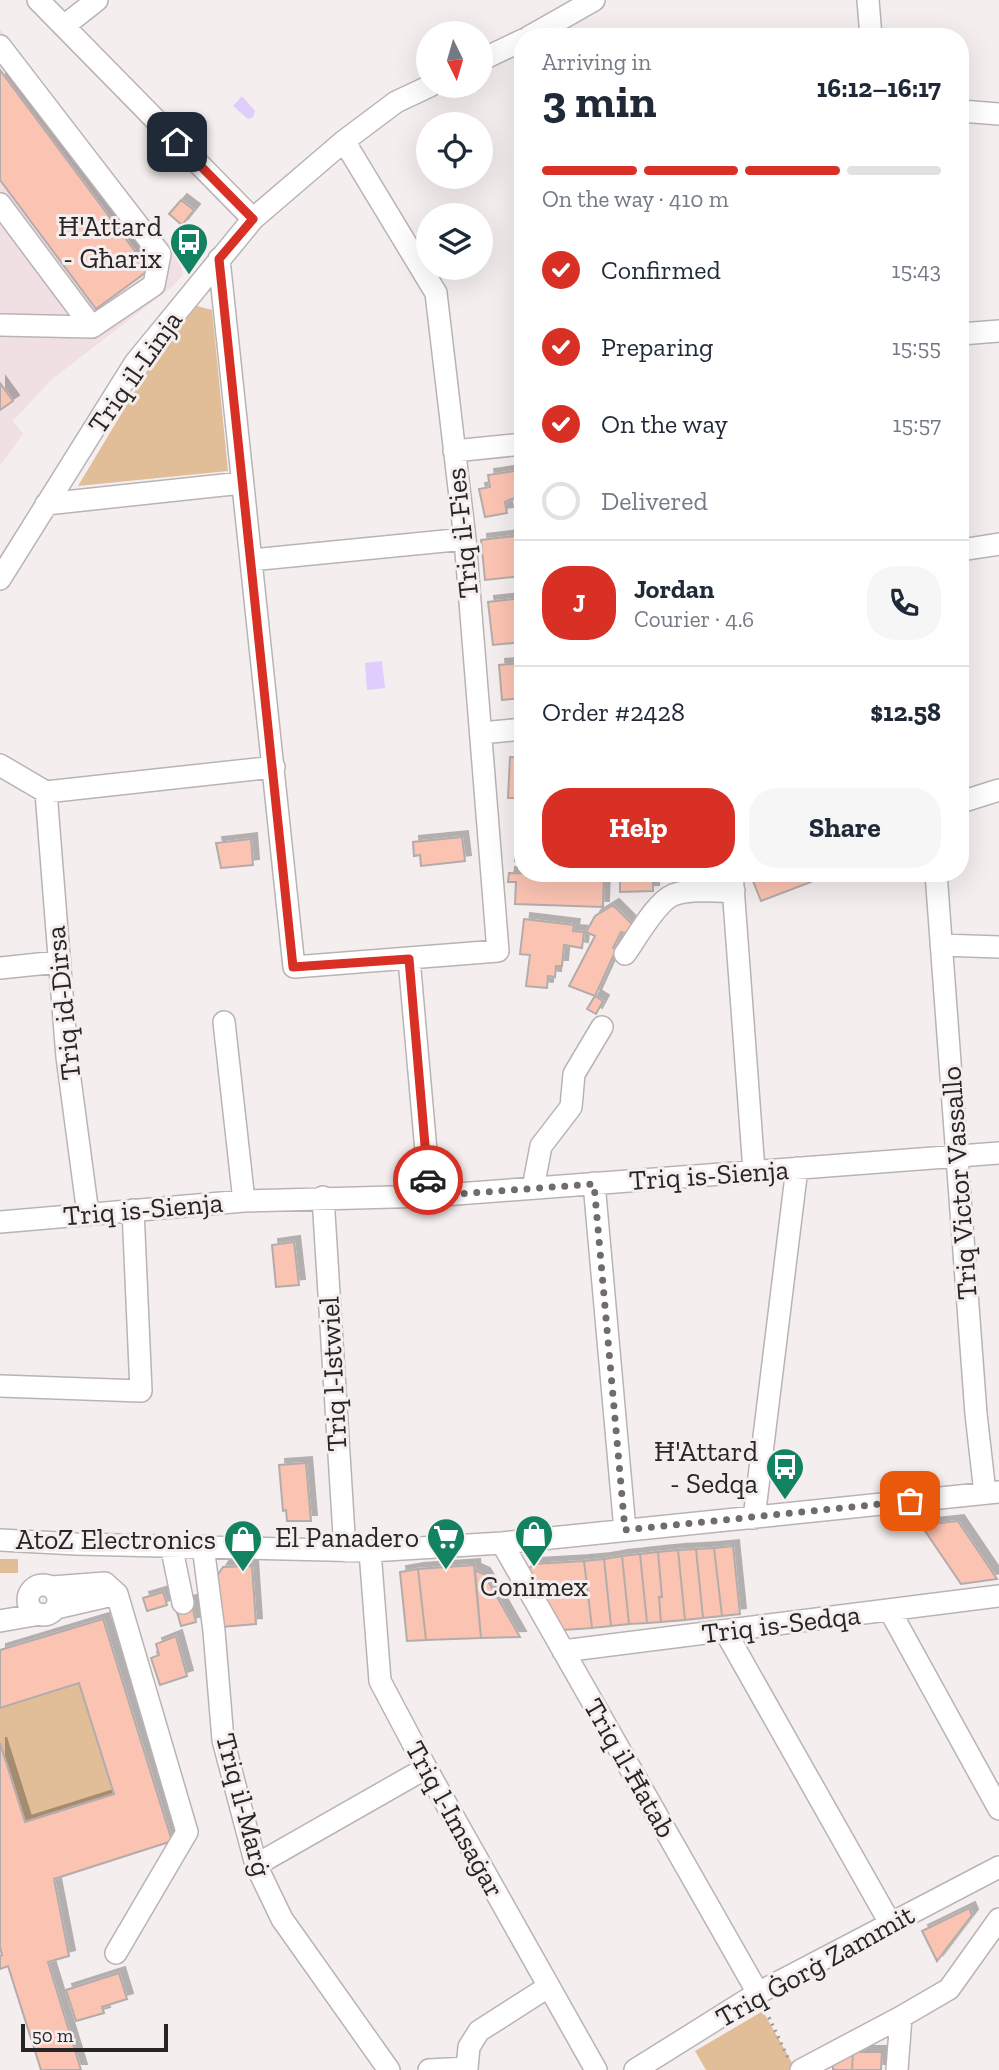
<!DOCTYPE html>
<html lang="en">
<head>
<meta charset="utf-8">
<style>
  :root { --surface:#fff; --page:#f6f6f7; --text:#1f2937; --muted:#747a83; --line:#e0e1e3; --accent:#d93025 }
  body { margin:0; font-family:"Zilla Slab",serif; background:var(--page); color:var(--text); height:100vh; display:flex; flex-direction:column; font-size:26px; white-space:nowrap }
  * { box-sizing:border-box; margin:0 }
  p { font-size:23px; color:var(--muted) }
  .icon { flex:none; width:38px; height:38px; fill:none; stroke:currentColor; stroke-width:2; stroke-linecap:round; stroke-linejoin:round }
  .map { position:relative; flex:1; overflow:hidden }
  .details { position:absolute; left:514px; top:28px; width:455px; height:854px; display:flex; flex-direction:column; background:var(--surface); border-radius:28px; box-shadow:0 7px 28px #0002 }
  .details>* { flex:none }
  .needle { width:46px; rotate:175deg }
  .controls { position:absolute; left:416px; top:21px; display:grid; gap:14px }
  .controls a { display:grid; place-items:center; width:77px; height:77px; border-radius:50%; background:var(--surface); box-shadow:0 7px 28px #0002; font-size:35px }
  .scale { position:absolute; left:21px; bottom:18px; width:147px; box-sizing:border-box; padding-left:7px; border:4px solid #282525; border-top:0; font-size:19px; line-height:24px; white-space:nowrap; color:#282525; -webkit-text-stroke:5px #f5eeef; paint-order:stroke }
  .pin { position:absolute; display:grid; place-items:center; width:60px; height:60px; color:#fff; margin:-30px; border-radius:14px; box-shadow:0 4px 10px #0006 }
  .courier { position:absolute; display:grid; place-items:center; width:70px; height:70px; margin:-35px; border:5px solid #d93025; border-radius:50%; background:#fff; color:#222; box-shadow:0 2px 9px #0007 }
  .overview em { font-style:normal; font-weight:800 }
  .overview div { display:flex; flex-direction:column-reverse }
  .overview { display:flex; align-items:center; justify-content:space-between; height:119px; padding:0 28px }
  h1 { font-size:46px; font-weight:800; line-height:52px }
  .bar { display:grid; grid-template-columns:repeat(4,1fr); gap:10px 7px; align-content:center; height:84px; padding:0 28px }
  .bar i { height:9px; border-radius:5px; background:var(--line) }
  .bar .selected { background:var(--accent) }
  .bar p { grid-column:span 4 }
  .line { display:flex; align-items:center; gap:18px; padding:0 28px; border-top:2px solid var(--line) }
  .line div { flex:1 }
  .round { display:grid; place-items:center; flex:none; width:74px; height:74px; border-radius:28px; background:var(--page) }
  ol { padding:0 28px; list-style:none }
  li { display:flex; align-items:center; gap:21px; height:77px }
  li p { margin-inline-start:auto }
  li .icon { padding:7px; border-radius:50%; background:var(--accent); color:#fff; stroke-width:4 }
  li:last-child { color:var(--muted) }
  li i { width:38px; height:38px; border:4px solid var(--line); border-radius:50% }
  .button { display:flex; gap:14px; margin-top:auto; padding:14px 28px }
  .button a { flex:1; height:80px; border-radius:28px; background:var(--accent); color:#fff; font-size:28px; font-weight:800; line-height:80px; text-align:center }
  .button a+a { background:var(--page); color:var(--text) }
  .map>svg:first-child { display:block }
  .built { fill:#f1e0e3 }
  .green { fill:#e1be97 }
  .water { fill:#decdfd }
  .building { fill:#fbc3b2; stroke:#b3acaa; stroke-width:2; filter:url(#shadow) }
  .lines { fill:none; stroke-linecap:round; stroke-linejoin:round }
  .minor-casing { stroke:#bab3b4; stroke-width:24 }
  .path { stroke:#9f9a9b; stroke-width:3.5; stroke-dasharray:2 5; stroke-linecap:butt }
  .minor { stroke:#fff; stroke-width:21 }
  .done { stroke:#706b6c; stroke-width:7; stroke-dasharray:0 12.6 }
  .route { stroke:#d93025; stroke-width:9 }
  .labels { text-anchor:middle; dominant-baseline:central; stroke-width:6; stroke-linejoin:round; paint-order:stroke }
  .poi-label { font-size:28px; fill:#282525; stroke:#f5eeef; text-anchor:end }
  .street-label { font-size:28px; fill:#282525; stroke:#f5eeef }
</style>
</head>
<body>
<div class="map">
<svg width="999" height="2070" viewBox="0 0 999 2070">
  <defs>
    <filter id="shadow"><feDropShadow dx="6" dy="-6" stdDeviation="0" flood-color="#0004"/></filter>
  </defs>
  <rect width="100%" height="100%" fill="#f5eeef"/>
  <path class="built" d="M0 29 180 258 183 275 173 286 51 380 13 421 23 434 0 466Z"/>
  <path class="green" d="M197 306 212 310 228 471 78 486 162 346Z
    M0 1559H18V1573H0Z
    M79 1683 114 1794 25 1822 0 1743V1708Z
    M763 2011 796 2070H706L695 2051Z"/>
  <path class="water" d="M242 96 255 111 253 117 248 119 233 106Z
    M382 661 385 688 367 690 365 663Z"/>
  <path class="building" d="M0 70 149 270 96 309 0 180Z
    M181 200 194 210 182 225 169 214Z
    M0 383 13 401 0 410Z
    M521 470H523V508L521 498 511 499 505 502 507 513 485 517 479 489 490 487 488 475Z
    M523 535V576L485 580 481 540Z
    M523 598V642L493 645 488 602Z
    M523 663V698L502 700 499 665Z
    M510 757 523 758V798H508Z
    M515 828 523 829V847H516Z
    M462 837 465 861 421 866 420 855 414 856 413 842Z
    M251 839 253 865 221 868 216 843Z
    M516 847H523V861H515Z
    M509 873 604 876 603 907 515 904 516 882H508Z
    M620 873H699V874L653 875V891L620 892Z
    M774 873H807L811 882 761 901 753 881Z
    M613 905 634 926 632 934 621 932 613 948 616 950 595 996 569 986 595 936 586 932 595 916Z
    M524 919 574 925 573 931 584 932 582 948 564 945 562 966H556L555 977 548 976 547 988 526 986 530 955 520 954Z
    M595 996 603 1001 596 1014 587 1009Z
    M294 1242 299 1285 276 1287 272 1245Z
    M306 1463 311 1521H287L286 1510 283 1511 279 1465Z
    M958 1521 997 1579 961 1584 921 1525Z
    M733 1546 740 1614 722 1616 714 1548Z
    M714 1548 722 1616 703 1618 696 1549Z
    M696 1549 703 1618 685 1620 678 1550Z
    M678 1550 685 1620 661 1622 659 1597H662L658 1552Z
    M658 1552 662 1597H659L661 1622 647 1623 640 1554Z
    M640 1554 647 1623 629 1624 622 1556Z
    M622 1556 629 1624 611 1626 604 1559Z
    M604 1559 611 1626 592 1628 584 1561Z
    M584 1561 592 1628 563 1630 528 1570 533 1564Z
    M474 1565 481 1638 426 1640 418 1569Z
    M252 1566 256 1624 222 1627 217 1576 223 1567Z
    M418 1569 426 1640 407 1641 400 1572Z
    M475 1570 484 1574 520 1637 481 1638Z
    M163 1592 167 1605 147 1611 143 1598Z
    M191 1601 196 1622 181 1626 175 1605Z
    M103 1619 172 1841 54 1879 69 1956 48 1962 81 2070H41L8 1966 0 1969V1956L2 1955 0 1947V1743L25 1822 114 1794 79 1683 0 1708V1650Z
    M176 1636 187 1676 160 1685 151 1658 159 1655 156 1644Z
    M969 1908 972 1915 937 1961 922 1931Z
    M119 1973 127 1999 102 2007 104 2013 76 2021 66 1990Z
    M853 2052H882L881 2070H852Z
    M853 2052 852 2070H833V2062Z"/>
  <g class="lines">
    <defs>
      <path id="minor" d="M38 0 253 219
        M868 0 871 37
        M64 26 97 0
        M529 37 594 0
        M0 46 160 254 154 285 92 327 0 204
        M481 60 523 40
        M961 111 999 114
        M219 259 294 967 498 951 465 539 436 293 344 141
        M0 325 92 327
        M961 334 999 331
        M454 451 523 444
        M46 504 242 483
        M961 550 999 544
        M251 560 465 539
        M0 579 135 363 253 219 344 141 396 102 430 86
        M481 733 523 729
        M0 765 46 792 274 767
        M46 792 67 1057 88 1214
        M961 802 999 790
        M732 873 754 1171
        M936 873 976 1414 985 1493
        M941 945 999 947
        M625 954C636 939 656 902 673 895 691 888 715 892 734 891
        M409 959 430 1196
        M0 968 58 962
        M224 1022 244 1201
        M594 1183 625 1530
        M533 1188 541 1146 571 1107 574 1074 602 1027
        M323 1197 345 1551
        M0 1222 244 1201 430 1196 999 1153
        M0 1386 141 1391 133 1210
        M754 1518 797 1168
        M0 1540 77 1544 370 1551 502 1543 999 1492
        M502 1543 758 1993
        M171 1545 183 1603
        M203 1546 214 1631 223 1740 256 1865 282 1919 389 2070
        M370 1551 380 1681 426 1768 596 2070
        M28 1600a15 15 0 1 1 30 0a15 15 0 1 1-30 0Z
        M52 1587 105 1583 117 1594 187 1832 116 1953
        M56 1608 117 1594
        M890 1611 999 1809
        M0 1621 40 1614
        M725 1631 890 1923
        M563 1651 999 1596
        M256 1865 426 1768
        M429 2070 467 2068 469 2047 479 2031 548 1987
        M635 2070 758 1993 999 1867
        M801 2070 901 2017
        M897 2070 901 2017 949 1989 999 1919"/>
    </defs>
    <use href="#minor" class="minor-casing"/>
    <path class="path" d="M766 2011 788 2058"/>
    <use href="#minor" class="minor"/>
  </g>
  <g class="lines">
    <path class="done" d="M428 1180 430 1196 594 1184 625 1530 910 1501"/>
    <path class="route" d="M177 142 253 219 219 259 293 967 409 959 428 1180"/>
  </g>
  <defs>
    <symbol id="bus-pin" viewBox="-11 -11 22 30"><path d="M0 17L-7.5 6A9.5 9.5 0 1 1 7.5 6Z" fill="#138260" stroke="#f5eeef"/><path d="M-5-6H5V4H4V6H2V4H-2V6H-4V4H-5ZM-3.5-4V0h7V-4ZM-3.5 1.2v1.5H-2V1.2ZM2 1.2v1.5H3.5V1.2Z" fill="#fff"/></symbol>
    <symbol id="shop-pin" viewBox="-11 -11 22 30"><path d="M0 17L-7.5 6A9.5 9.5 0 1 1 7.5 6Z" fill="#138260" stroke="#f5eeef"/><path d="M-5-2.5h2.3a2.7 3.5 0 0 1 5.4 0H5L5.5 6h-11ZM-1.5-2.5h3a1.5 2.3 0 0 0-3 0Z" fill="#fff"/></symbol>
    <symbol id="supermarket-pin" viewBox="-11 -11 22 30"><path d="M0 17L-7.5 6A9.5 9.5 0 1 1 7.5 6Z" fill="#138260" stroke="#f5eeef"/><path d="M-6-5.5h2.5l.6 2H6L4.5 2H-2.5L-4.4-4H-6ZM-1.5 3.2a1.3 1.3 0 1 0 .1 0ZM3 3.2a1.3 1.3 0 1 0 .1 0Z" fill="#fff"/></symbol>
  </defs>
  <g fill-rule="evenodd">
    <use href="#bus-pin" x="167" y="220" width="44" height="60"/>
    <use href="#bus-pin" x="763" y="1445" width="44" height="60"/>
    <use href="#shop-pin" x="512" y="1512" width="44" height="60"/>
    <use href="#supermarket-pin" x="424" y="1515" width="44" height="60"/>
    <use href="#shop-pin" x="221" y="1517" width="44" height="60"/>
  </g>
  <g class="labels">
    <g class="poi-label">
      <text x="162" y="226">Ħ'Attard<tspan x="162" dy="32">- Għarix</tspan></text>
      <text x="758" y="1451">Ħ'Attard<tspan x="758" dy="32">- Sedqa</tspan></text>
      <text x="419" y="1537">El Panadero</text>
      <text x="216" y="1539">AtoZ Electronics</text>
      <text x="534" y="1586" text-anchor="middle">Conimex</text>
    </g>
    <g class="street-label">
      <text transform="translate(135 372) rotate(-55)">Triq il-Linja</text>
      <text transform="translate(462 533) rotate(-96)">Triq il-Fies</text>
      <text transform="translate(63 1003) rotate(-96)">Triq id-Dirsa</text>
      <text transform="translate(709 1175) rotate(-4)">Triq is-Sienja</text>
      <text transform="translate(959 1183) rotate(-94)">Triq Victor Vassallo</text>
      <text transform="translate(143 1209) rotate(-5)">Triq is-Sienja</text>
      <text transform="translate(333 1374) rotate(-93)">Triq l-Istwiel</text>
      <text transform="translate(781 1624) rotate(-7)">Triq is-Sedqa</text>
      <text transform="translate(630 1768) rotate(60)">Triq il-Ħatab</text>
      <text transform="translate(244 1805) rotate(75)">Triq il-Marġ</text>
      <text transform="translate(455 1819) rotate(61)">Triq l-Imsaġar</text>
      <text transform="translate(815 1966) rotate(-29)">Triq Ġorġ Zammit</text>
    </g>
  </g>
</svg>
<div class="controls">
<a><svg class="needle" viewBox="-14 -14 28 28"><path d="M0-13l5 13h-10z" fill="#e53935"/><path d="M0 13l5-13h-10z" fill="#747a83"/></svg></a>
<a><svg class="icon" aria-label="locate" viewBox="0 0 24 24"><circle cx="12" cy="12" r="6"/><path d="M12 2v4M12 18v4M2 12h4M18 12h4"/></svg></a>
<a><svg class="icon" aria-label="layers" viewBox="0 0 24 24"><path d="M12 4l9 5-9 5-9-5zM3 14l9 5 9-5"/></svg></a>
</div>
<div class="scale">50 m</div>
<div class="pin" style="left:910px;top:1501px;background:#ea580c"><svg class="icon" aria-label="bag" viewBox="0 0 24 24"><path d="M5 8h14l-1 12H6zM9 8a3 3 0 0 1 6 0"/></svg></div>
<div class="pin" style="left:177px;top:142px;background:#1f2937"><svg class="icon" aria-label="home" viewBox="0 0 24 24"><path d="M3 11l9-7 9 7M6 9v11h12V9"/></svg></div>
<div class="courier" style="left:428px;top:1180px"><svg class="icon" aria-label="car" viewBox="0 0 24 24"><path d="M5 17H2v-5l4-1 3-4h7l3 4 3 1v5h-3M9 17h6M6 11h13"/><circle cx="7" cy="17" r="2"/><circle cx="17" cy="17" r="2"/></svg></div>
<section class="details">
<div class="overview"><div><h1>3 min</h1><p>Arriving in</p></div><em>16:12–16:17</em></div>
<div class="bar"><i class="selected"></i><i class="selected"></i><i class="selected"></i><i></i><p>On the way · 410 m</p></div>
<ol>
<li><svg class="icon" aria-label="check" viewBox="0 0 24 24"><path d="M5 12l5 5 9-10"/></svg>Confirmed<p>15:43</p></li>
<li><svg class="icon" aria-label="check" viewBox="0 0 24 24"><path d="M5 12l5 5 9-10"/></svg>Preparing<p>15:55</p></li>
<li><svg class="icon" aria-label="check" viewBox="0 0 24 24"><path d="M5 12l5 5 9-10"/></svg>On the way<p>15:57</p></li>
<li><i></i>Delivered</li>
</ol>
<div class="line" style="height:126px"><b class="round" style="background:var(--accent);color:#fff">J</b><div><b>Jordan</b><p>Courier · 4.6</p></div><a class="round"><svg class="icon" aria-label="phone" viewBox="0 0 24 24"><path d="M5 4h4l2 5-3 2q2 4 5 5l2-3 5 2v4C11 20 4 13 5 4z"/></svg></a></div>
<div class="line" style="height:91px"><div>Order #2428</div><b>$12.58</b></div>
<div class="button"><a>Help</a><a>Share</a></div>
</section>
</div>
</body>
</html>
